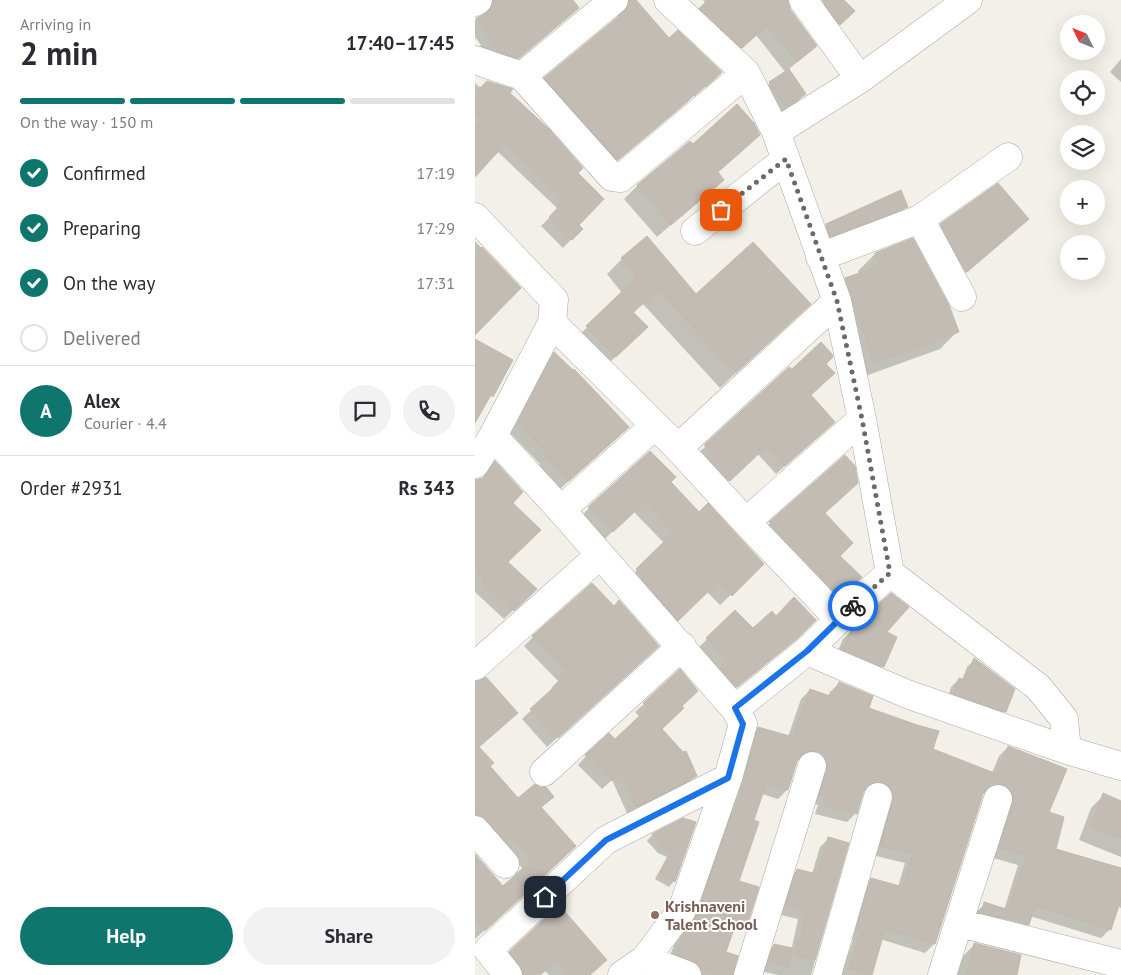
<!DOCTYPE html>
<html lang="en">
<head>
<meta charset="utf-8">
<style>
  :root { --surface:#fff; --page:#f2f2f3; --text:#2b2b33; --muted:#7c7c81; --line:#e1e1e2; --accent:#0f766e }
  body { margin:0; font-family:"PT Sans",sans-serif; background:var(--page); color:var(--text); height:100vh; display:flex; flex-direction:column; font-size:19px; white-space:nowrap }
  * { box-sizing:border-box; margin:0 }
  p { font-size:16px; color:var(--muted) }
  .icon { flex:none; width:28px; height:28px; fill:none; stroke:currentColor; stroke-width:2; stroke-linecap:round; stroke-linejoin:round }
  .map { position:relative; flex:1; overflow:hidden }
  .sheet { display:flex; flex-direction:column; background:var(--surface); width:475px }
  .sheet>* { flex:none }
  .needle { width:32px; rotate:313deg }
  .controls { position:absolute; left:585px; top:15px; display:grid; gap:10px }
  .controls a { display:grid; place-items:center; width:45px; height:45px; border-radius:50%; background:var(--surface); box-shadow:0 5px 20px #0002; font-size:25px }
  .pin { position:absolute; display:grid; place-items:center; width:42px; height:42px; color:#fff; margin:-21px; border-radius:10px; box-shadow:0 2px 8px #0006 }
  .courier { position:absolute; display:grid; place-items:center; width:50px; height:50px; margin:-25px; border:4px solid #1a73e8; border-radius:50%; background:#fff; color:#222; box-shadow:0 1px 6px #0007 }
  .overview em { font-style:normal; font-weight:600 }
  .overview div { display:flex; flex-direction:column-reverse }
  .overview { display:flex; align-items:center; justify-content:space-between; height:85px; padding:0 20px }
  h1 { font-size:32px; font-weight:600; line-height:38px }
  .bar { display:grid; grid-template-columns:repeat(4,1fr); gap:8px 5px; align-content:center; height:60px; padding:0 20px }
  .bar i { height:6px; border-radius:4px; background:var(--line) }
  .bar .current { background:var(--accent) }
  .bar p { grid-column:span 4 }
  .line { display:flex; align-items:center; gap:12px; padding:0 20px; border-top:1px solid var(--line) }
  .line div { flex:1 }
  .round { display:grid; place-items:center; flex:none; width:52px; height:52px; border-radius:26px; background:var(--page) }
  ol { padding:0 20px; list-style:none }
  li { display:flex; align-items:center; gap:15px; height:55px }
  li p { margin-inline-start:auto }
  li .icon { padding:5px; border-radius:50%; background:var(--accent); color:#fff; stroke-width:4 }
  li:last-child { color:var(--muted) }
  li i { width:28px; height:28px; border:2px solid var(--line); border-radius:50% }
  .cta { display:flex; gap:10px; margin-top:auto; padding:10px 20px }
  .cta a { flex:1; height:58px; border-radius:30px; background:var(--accent); color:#fff; font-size:20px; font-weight:600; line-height:58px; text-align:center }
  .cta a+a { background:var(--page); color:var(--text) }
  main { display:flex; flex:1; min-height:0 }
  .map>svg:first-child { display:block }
  .shadow { fill:#0003; fill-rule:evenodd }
  .building { fill:#c3bcb4; stroke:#c4b8aa }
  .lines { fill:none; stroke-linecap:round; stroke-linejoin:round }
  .minor-casing { stroke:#a9a9a9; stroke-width:29 }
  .minor { stroke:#fff; stroke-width:28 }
  .done { stroke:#6b6a67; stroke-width:5; stroke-dasharray:0 9 }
  .route { stroke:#1a73e8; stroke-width:6 }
  .education-dot { fill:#8d6e63; stroke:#fff; stroke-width:2 }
  .labels { text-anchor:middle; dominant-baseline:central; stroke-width:4; stroke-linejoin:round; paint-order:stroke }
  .education-label { font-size:16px; font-weight:bold; fill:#785e54; stroke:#fff; text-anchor:start }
</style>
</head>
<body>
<main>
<section class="sheet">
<div class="overview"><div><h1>2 min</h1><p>Arriving in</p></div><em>17:40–17:45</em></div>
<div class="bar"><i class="current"></i><i class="current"></i><i class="current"></i><i></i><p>On the way · 150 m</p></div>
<ol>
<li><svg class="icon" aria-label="check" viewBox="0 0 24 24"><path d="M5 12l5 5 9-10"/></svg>Confirmed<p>17:19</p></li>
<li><svg class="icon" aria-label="check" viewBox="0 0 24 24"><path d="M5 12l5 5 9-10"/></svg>Preparing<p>17:29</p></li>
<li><svg class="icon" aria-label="check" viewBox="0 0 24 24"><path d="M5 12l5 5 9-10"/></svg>On the way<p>17:31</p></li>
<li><i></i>Delivered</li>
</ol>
<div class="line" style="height:90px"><b class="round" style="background:var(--accent);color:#fff">A</b><div><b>Alex</b><p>Courier · 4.4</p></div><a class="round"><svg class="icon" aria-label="chat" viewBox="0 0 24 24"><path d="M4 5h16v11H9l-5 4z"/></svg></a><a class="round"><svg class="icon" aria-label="phone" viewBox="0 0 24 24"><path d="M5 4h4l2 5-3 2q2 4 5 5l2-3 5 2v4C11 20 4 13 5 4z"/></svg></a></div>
<div class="line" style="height:65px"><div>Order #2931</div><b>Rs 343</b></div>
<div class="cta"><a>Help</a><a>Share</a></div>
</section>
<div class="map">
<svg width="646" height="975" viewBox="0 0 646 975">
  <rect width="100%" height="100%" fill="#f2f0e8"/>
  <path class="shadow" d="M10 0H97L103 8 34 67 15 60 4 46 6 45 0 37V20L8 16Z
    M139 0H160L194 40 235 83 219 97 218 95 199 113 131 170 59 89 143 17 144 9Z
    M228 0H311L314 9 340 46 313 70 330 94 321 103 302 115 286 92 295 83 311 73 281 35 255 58 217 15 230 2Z
    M352 0H367L378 11 356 32 341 12Z
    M646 59V82L635 72Z
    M0 83 6 88 34 93 101 173 102 225 106 229 88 248 66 226 83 209 22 151 0 175Z
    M215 142 247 180 182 237 149 199 162 186Z
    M432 206 419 220 342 249 338 238 351 225Z
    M552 219 478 284 453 238 466 225Z
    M0 241 44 288 0 335Z
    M400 254 482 332 465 349 382 379 354 297 371 279 385 275 383 271Z
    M147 259 221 296 318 319 245 388 168 304 158 313 156 342 125 372 96 343 147 293 132 274Z
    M79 354 144 436 85 489 62 467 65 464 34 432 71 363Z
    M349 364 334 396 349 431 301 474 282 453 245 489 222 454 316 371Z
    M20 463 36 503 32 562 60 589 29 619 0 592V480L7 479Z
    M194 482 224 514 288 564 245 605 232 592 192 630 151 581 189 543 158 511 127 542 104 518 114 508Z
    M348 514 375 587 354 606 285 533 295 523Z
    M260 612 278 630 301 617 339 620 311 648 252 695 223 648Z
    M378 629 410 633 408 666 399 675 360 658 368 639Z
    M58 637 173 655 72 747 47 719 78 690 76 688 83 681 49 646Z
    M499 660 529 711 522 719 472 702 476 687 484 679 487 680 492 667Z
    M0 682 3 748 13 767 43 799 77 797 66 808 90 856 0 939V856L28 888 48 869 27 845 0 827Z
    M364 683 392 708 456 749 517 773 524 756 533 747 572 813 579 849 646 869V908L642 906 635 929 626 938 555 916 553 924 543 933 500 913 510 904 529 910 543 865 515 857 519 793H509L507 794 459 944 450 953 405 939 395 975H366L378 940 373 939 387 889 396 879 423 887 430 863 397 855V791L389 790 387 792 381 813 372 822 340 814 343 805 337 803 332 760 324 759 321 761 312 790 303 799 287 794 277 821 263 881 272 922 262 931 258 930 250 953 257 975H214L192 963 199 945 213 926 249 824 274 737 283 728 313 737 326 699 335 690 353 696 355 692ZM526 916 549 922V925L524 918Z
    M169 704 205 706 185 729 220 776 212 785 153 815 137 780 127 789 103 765 111 756 140 741 165 717 160 712Z
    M629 795 646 802V857L604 840 616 808Z
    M208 820 199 881 194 887 180 879 192 857 183 853 172 841 177 835Z
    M354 838 372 844 336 975H304L285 971 290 955 299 946 315 949 317 947 323 919 302 914 313 880 322 870 337 874 345 847Z
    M84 907 115 975H74L70 971 65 975H32L23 964Z
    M500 944 540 975H475L485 966 486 958Z"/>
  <path class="building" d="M18 0H98L104 8 44 58 24 52 12 37 14 35 1 18 12 13 17 7Z
    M154 0H161L194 38 203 30 247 72 231 87 229 85 212 102 143 160 69 78 149 12 153 6Z
    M235 0H313L315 9 342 46 322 62 293 25 267 48 225 9Z
    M347 0H369L380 11 365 25Z
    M314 69 331 94 311 107 294 82Z
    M12 81 38 89 35 93 74 129 108 168 103 173 129 199 104 225 108 229 97 240 74 217 90 200 31 143 0 177V128L7 120 0 113V93Z
    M262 104 279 123 285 135 243 172 249 180 196 225 162 185 215 141 218 144Z
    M523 183 554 219 492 272 465 224Z
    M426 190 433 207 355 236 351 224Z
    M172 236 221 294 278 242 336 304 261 373 184 290 158 312 173 327 141 357 111 326 162 277 146 258Z
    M438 238 474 305 484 332 399 363 370 278 404 266 400 253Z
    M7 247 46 288 0 335V254Z
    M0 339 38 360 18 397 16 395 0 423Z
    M346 342 357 354 358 357 351 364 360 373 336 395 360 422 310 466 292 446 255 481 232 457 237 452 229 445 314 367 317 369Z
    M79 352 98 370 99 369 154 427 94 481 70 457 73 454 43 423Z
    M175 451 201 477 196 482 224 512 233 503 289 564 257 596 243 582 203 621 167 579 169 577 161 569 199 532 170 502 138 532 113 507Z
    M370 455 380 466 383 483 350 513 378 543 365 556 387 577 365 597 294 522Z
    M20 461 48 492 38 503 66 530 33 562 62 589 39 611 8 583 10 581 0 571V480L8 478Z
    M117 583 139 606 144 600 184 646 83 738 55 709 87 680 85 677 92 671 57 636Z
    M416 593 434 607 412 632 422 637 409 667 368 649 377 628Z
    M319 597 341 620 322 639 262 687 245 668 252 661 231 638 260 610 278 628 297 611 301 616Z
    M499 658 540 689 531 712 479 694 484 678 490 680Z
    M205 669 223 691 207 706 209 708 187 729 208 752 211 751 222 776 162 807 146 772 137 781 110 755 134 733 140 739 173 708 168 703Z
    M11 677 43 713 4 747 19 763 15 766 43 798 60 784 65 787H71L79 797 66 807 101 846 10 931 0 919V854L28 886 57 860 37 837 31 842 11 819 5 815H0V681Z
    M364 682 398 696 394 708 442 725 464 731 458 749 522 774 533 746 592 769 574 812 589 817 581 849 646 868V899L636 930 560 905 554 925 507 913 509 902 534 910 551 855 524 848 538 804V796L534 788 528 784H520L513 787 508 794 460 944 410 929 397 975 374 968 386 931 381 930 396 878 428 887 438 854 405 846 418 801V793L414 786 408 782H400L393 785 388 793 382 814 349 805 352 796 345 794 352 771V762L348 755 342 751H334L327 754 322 761 313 790 291 784 279 820 284 822 264 881 284 887 273 922 262 920 251 952 263 956 258 975H243L226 969 224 965 218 961 201 954 208 935 222 915 257 813H259L269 783H268L283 727 318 737 335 689 358 697Z
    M628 793 646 801V838L616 827Z
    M208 818 221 822 200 882 185 873 197 851 188 848 177 834Z
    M353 837 374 843 340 960 319 955 324 939H326L331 910 311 905 322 869 342 874Z
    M84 905 132 960 115 975H96L82 960 65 975H49L45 965 34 952Z
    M499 943 546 955 542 975H492Z
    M299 944 317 948 313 966 293 962Z"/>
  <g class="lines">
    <defs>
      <path id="minor" d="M0 2 3 0
        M0 60 47 76 139 0
        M47 76 137 177 146 178 271 73
        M385 79 493 0
        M301 132 385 79 328 0
        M0 217 79 300 77 323 203 448 271 522 364 619
        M445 219 487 297
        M220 231 311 159
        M345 257 445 219 533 157
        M18 436 86 510 260 709
        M203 448 362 301
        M0 464 18 436 77 323
        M86 510 180 425
        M271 522 387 419
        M415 573 563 687 589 719 592 750
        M332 651 432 694 592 750 646 766
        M0 666 125 555
        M69 772 207 646
        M0 830 30 864
        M484 923 646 964
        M170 959 212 975
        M33 975 13 950 131 840 253 778
        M147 975 170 959 207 910 253 778 268 724 260 709 332 651 364 619 415 573 387 419 362 301 301 132 271 73 193 0
        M273 975 337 766
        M352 975 403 797
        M467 975 523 799"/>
    </defs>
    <use href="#minor" class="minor-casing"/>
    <use href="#minor" class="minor"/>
  </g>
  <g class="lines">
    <path class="done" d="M246 210 311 159 362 301 387 419 415 573 378 606"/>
    <path class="route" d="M70 897 131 840 253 778 268 724 260 708 332 651 378 606"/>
  </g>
  <circle class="education-dot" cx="180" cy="915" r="5"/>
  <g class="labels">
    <g class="education-label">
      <text x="190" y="906">Krishnaveni<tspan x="190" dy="18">Talent School</tspan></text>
    </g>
  </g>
</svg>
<div class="controls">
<a><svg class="needle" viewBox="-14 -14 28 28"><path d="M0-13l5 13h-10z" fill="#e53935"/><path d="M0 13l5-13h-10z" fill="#7c7c81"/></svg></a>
<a><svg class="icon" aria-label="locate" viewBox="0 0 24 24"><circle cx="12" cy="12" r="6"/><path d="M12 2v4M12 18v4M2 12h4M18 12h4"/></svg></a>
<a><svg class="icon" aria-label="layers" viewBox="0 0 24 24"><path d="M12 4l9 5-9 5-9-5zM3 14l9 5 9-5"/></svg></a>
<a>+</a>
<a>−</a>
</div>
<div class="pin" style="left:246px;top:210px;background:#ea580c"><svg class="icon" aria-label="bag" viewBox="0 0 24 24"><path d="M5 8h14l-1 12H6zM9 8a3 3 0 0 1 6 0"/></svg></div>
<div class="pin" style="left:70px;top:897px;background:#1f2937"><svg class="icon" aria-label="home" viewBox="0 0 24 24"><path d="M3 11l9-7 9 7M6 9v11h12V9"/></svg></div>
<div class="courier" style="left:378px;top:606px"><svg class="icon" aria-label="bike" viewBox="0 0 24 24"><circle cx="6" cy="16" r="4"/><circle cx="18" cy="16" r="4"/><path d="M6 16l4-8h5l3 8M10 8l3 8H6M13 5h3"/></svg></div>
</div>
</main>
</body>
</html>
